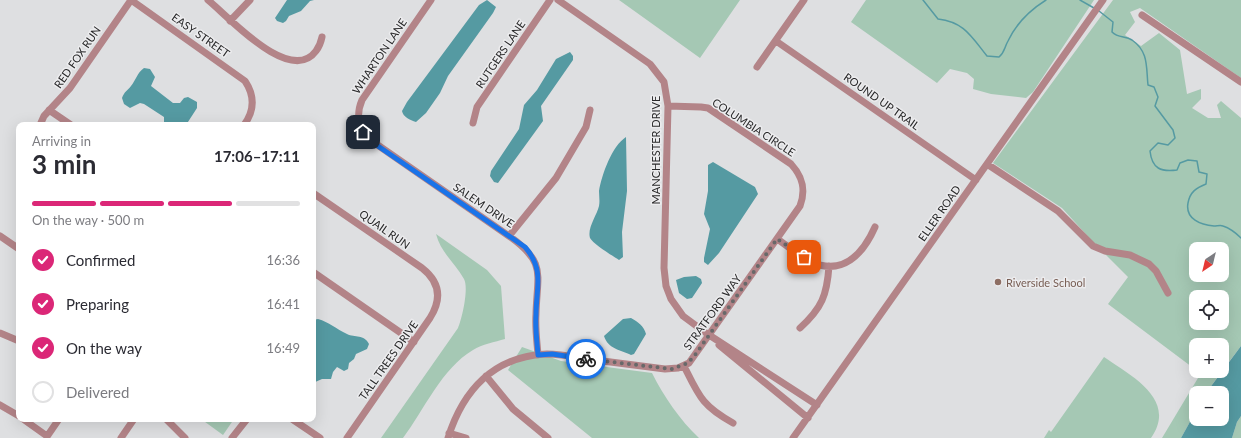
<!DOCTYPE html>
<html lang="en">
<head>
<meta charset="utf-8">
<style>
  :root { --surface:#fff; --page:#f2f2f3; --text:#2b2b33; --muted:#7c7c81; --line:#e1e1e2; --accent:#db2777 }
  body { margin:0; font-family:Lato,sans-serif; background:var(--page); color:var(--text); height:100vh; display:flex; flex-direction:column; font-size:15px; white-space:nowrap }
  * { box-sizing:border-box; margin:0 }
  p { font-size:13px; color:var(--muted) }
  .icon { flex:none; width:22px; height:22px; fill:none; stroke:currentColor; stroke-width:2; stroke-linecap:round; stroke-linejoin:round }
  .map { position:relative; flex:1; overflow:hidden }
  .drawer { position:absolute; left:16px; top:122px; width:300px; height:300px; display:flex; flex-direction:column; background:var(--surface); border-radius:8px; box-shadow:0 4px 16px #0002 }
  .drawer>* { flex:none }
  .needle { width:26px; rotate:215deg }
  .buttons { position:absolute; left:1189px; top:242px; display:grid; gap:8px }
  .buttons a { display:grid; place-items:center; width:40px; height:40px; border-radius:8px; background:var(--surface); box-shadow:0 4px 16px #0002; font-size:20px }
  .pin { position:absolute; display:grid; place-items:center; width:34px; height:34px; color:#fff; margin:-17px; border-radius:8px; box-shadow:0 2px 6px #0006 }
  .courier { position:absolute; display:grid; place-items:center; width:40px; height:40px; margin:-20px; border:3px solid #1a73e8; border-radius:50%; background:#fff; color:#222; box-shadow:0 1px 5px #0007 }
  .headline em { font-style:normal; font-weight:700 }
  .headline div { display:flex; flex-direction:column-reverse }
  .headline { display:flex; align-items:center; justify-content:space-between; height:68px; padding:0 16px }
  h1 { font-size:26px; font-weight:700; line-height:30px }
  .bar { display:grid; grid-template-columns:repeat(4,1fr); gap:6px 4px; align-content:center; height:48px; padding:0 16px }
  .bar i { height:5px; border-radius:3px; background:var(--line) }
  .bar .current { background:var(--accent) }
  .bar p { grid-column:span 4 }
  ol { padding:0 16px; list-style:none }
  li { display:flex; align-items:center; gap:12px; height:44px }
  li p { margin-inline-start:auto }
  li .icon { padding:4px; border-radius:50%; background:var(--accent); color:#fff; stroke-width:4 }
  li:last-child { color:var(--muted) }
  li i { width:22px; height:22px; border:2px solid var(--line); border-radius:50% }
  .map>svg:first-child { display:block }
  .green { fill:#a5c8b4; fill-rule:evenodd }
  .water { fill:#559aa2 }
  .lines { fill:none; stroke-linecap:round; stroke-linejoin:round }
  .stream { stroke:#559aa2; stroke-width:1.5 }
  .minor { stroke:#b38488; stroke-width:7 }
  .done { stroke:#68696a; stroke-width:4; stroke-dasharray:0 7.2 }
  .route { stroke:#1a73e8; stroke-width:5 }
  .education-dot { fill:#8d6e63; stroke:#ececee; stroke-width:1.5 }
  .labels { text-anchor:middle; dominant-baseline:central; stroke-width:3; stroke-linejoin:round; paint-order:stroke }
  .street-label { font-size:11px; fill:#29292a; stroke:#ececee }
  .education-label { font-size:11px; fill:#785e54; stroke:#ececee; text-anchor:start }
</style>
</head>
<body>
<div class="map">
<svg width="1241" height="438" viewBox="0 0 1241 438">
  <rect width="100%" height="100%" fill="#dedfe1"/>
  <path class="green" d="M619 0H740L700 58Z
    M866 0H1094L1033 92 1026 98 991 94 973 89 974 79 967 73 950 69 937 83 851 22Z
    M1113 0H1241V78L1140 8 1130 12 1135 22 1125 35 1141 46 1159 33 1180 50 1187 94 1201 89V99L1192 108 1208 118H1221L1217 105 1221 101 1241 118V346L1222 371V345H1196V370L1108 304 1128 277 1094 243 1062 208 993 163ZM1196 249H1222V275H1196ZM1196 297H1222V323H1196Z
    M436 234 487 270 501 286 505 339C495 342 482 344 473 350 442 368 424 410 403 438H381L458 328C462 319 469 288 464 279 455 263 441 253 436 234Z
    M522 347 561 361 652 373C664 397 680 420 699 438H592L508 370Z
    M1104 357C1131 376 1178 399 1151 438H1044L1049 430 1051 432Z
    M1198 371H1222L1206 393H1196V411L1181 438H1162L1201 373Z
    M1241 416V438H1232L1237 422Z
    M201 419H234L223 435Z"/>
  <path class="water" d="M287 0H314L310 1 301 11 289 16 286 21 283 23 277 21 275 18Z
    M487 0 496 7 493 13 448 76 440 93 426 113 416 122C410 120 403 117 402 111L407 102 479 5Z
    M570 52 573 56V60L541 106 543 121 498 183 494 182 490 176 491 171 519 129 524 105 537 90 556 59Z
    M144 68 150 69 155 77 151 86 173 103H180L184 98 188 97 197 102V108L186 125H164V117L144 104 140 103 130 108 124 104 122 98C124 92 128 90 131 86 136 80 137 73 144 68Z
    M626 137 627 191 622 232 623 257 619 260C613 256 593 244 590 238 587 228 597 215 599 206 600 201 599 196 599 191 602 174 612 146 626 137Z
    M713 162 755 187 758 194 719 253 708 265 704 262V258L710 229 704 214 708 191V165Z
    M696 276 701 279 702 283 692 298 687 299 679 293 676 280 684 277Z
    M631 318C638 322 644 326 646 334L634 354 631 355C621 350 608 349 604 336L623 319Z
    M318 319C329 322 336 329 347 334 355 338 364 334 369 344L367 349 356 354 354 359 349 363 348 369 344 371 337 367 333 372 331 379H322L313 383V320Z
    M1241 346V416L1237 422 1232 438H1181L1196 411V419H1222V393H1206Z"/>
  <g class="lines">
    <path class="stream" d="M923 0 938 19C964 22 971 36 987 56L999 57C1005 52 1004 48 1008 41 1016 24 1030 10 1046 0
      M1080 0 1094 8
      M1099 11 1113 22 1112 32C1118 38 1125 36 1132 40 1149 52 1146 67 1148 85L1154 87 1158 97 1155 106 1173 130 1175 138 1168 145 1158 143 1150 151C1152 169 1161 172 1177 170L1180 163 1188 160 1197 161 1199 172 1207 174 1206 184C1196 188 1190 192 1188 203 1185 219 1201 225 1214 226 1217 226 1221 225 1223 226 1229 228 1237 234 1241 238"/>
    <path class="minor" d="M131 0 245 81C255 96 255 110 244 125
      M208 0C228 16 290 86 316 51 319 47 321 42 322 37
      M431 0 362 100C356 114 358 128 369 139L509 236C547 263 537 273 536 314 535 328 537 342 538 355
      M558 0 650 64 664 82 668 106 664 268 666 286 671 299 683 316 706 333 817 405
      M1142 15 1241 82
      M230 21 250 0
      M776 41 976 180
      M757 67 804 0
      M49 110 71 125
      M473 123 477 107 550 0
      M40 125 44 116 70 88 131 0
      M987 164 1058 211 1093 246 1105 251 1130 255 1149 264 1156 271 1168 293
      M313 193 422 268C440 282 442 299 430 318L347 438
      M0 236 19 249
      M509 236 556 178 586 127 590 110
      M777 239C788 246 799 256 811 262 843 276 863 254 875 227
      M313 272 414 342
      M800 328C822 308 827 295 829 266
      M0 333 19 341
      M719 345 808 418
      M684 366C699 396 702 406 733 423
      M486 376 513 409 548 438
      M0 405 19 416
      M23 419 47 436
      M166 419 185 438
      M292 419 320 438
      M449 433 466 438
      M46 438 59 419
      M121 438 134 419
      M232 438 247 419
      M448 438C463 390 494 356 547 354 563 354 580 358 595 360 619 363 642 366 665 369L678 368 689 363 800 206C806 190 803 177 791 164L708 108 701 107 668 106
      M793 438 1103 0"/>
  </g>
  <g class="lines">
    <path class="done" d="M586 359 672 369 688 363 695 355 777 239 804 257"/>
    <path class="route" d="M363 132 375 144 525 247C545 270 536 288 536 315 535 328 537 342 538 355L552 354 586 359"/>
  </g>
  <circle class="education-dot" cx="998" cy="282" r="4"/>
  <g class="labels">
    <g class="street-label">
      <text transform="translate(201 35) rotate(35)">EASY STREET</text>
      <text transform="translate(500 54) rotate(-56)">RUTGERS LANE</text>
      <text transform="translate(379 56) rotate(-56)">WHARTON LANE</text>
      <text transform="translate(77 57) rotate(-55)">RED FOX RUN</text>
      <text transform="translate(882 101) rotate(35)">ROUND UP TRAIL</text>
      <text transform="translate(754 127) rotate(33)">COLUMBIA CIRCLE</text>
      <text transform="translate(655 150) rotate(-90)">MANCHESTER DRIVE</text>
      <text transform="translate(484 205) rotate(34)">SALEM DRIVE</text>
      <text transform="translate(939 213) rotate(-55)">ELLER ROAD</text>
      <text transform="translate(385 229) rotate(35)">QUAIL RUN</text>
      <text transform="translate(712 312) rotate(-54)">STRATFORD WAY</text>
      <text transform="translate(388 360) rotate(-55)">TALL TREES DRIVE</text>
    </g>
    <g class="education-label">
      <text x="1006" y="282">Riverside School</text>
    </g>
  </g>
</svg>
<div class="buttons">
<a><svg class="needle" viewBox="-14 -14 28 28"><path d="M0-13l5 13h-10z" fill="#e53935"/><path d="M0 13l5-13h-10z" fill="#7c7c81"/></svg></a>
<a><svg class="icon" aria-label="locate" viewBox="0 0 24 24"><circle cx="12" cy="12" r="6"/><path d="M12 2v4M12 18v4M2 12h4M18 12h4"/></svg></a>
<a>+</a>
<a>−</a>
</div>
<div class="pin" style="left:804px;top:257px;background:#ea580c"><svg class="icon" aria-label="bag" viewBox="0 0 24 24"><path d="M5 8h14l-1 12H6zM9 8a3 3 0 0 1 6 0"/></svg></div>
<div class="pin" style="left:363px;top:132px;background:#1f2937"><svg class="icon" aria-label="home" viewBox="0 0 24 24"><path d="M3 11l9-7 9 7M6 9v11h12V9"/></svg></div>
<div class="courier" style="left:586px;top:359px"><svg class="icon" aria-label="bike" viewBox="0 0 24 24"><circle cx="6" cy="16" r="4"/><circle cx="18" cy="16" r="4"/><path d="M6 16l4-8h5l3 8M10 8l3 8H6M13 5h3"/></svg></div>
<section class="drawer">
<div class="headline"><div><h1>3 min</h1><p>Arriving in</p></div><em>17:06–17:11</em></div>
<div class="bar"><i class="current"></i><i class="current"></i><i class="current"></i><i></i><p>On the way · 500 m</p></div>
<ol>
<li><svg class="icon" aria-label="check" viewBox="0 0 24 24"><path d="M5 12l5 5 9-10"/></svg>Confirmed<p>16:36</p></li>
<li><svg class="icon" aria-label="check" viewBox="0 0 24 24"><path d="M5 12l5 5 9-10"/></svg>Preparing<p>16:41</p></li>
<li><svg class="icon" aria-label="check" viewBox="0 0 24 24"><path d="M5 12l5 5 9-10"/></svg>On the way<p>16:49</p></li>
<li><i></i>Delivered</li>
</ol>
</section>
</div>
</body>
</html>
